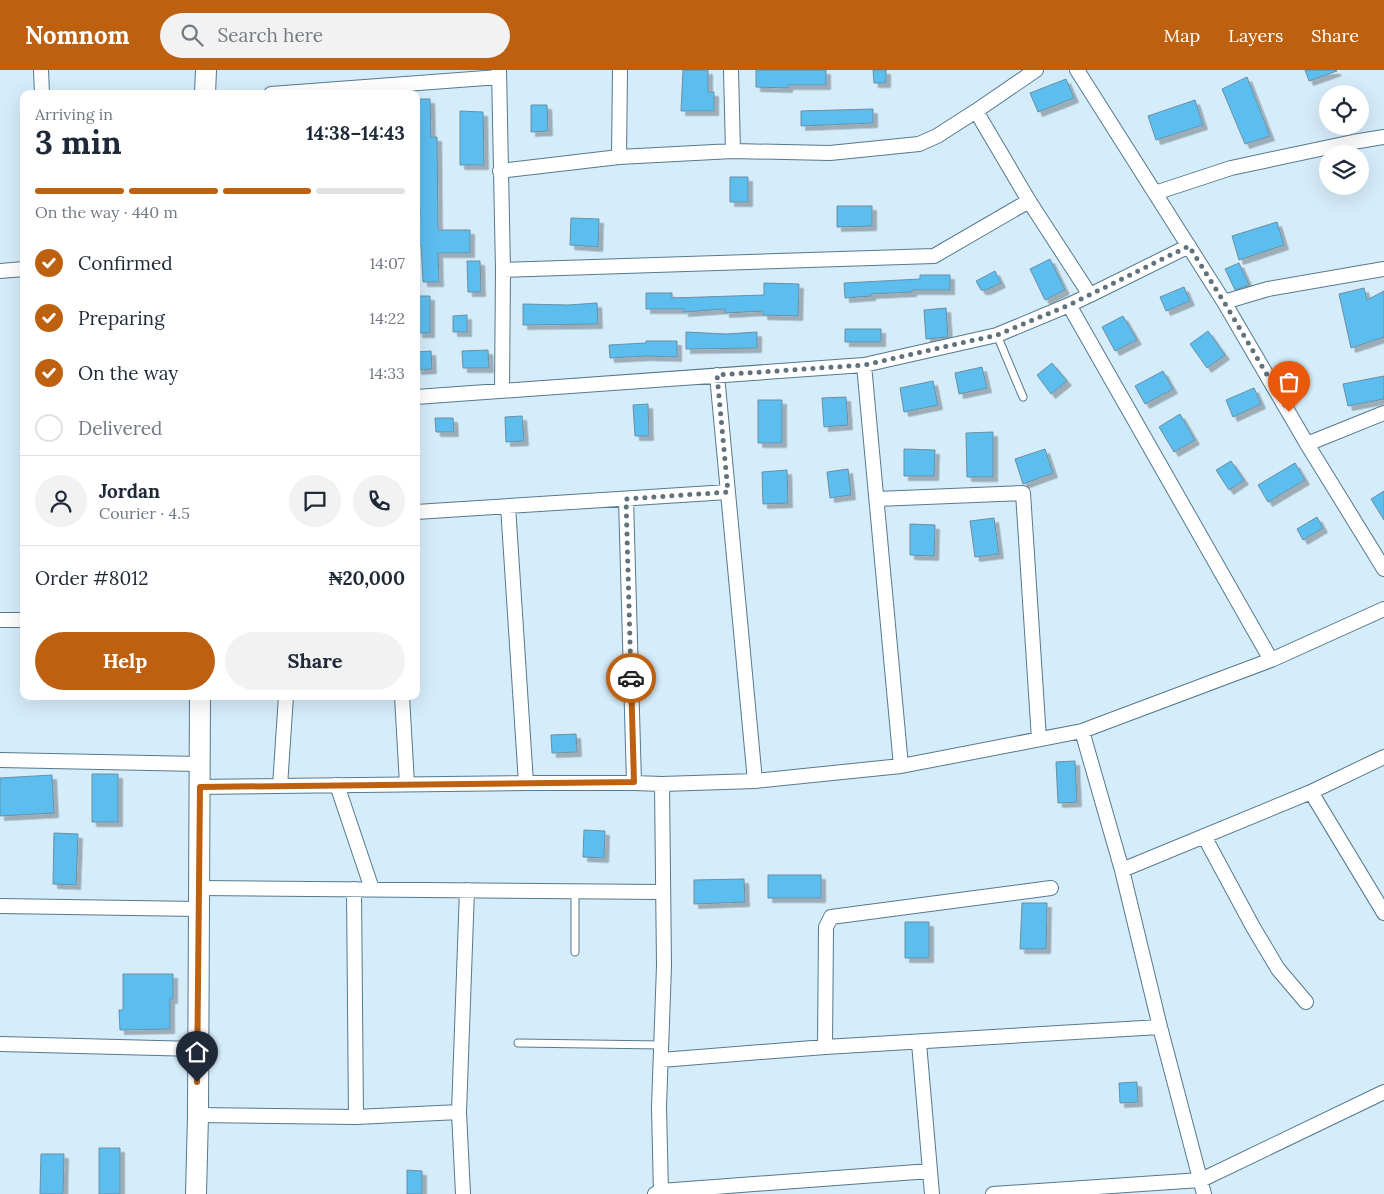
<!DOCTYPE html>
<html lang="en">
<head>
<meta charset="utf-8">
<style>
  :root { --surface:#fff; --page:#f2f2f3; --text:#1f2937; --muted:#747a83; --line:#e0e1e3; --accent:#bd6110 }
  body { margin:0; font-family:Lora,serif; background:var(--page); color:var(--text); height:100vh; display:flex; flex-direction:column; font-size:19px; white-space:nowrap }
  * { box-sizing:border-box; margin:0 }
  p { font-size:16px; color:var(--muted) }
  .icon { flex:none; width:28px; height:28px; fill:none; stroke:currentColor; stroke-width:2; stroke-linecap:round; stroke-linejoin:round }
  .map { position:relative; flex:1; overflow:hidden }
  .details { position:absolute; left:20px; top:20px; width:400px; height:610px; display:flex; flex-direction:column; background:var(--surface); border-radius:10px; box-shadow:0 5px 20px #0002 }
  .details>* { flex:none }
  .fabs { position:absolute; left:1319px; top:15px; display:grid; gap:10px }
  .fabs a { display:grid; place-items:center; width:50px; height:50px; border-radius:50%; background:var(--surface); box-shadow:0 5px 20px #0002; font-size:25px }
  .pin { position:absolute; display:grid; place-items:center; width:42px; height:42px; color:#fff; margin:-51px -21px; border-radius:50% 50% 50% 0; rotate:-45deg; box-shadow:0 0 5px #0007 }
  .pin .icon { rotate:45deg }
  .courier { position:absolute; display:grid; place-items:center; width:50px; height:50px; margin:-25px; border:4px solid #bd6110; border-radius:50%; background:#fff; color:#222; box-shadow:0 1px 6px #0007 }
  .head em { font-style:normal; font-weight:700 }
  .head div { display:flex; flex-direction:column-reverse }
  .head { display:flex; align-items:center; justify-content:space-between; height:85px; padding:0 15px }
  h1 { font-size:32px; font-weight:700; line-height:38px }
  .bar { display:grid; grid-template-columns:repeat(4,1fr); gap:8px 5px; align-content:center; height:60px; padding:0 15px }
  .bar i { height:6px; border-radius:4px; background:var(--line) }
  .bar .on { background:var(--accent) }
  .bar p { grid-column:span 4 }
  .line { display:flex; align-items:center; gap:12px; padding:0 15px; border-top:1px solid var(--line) }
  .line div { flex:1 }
  .round { display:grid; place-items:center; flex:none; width:52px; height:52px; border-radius:26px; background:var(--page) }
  ol { padding:0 15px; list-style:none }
  li { display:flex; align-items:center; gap:15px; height:55px }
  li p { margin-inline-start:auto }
  li .icon { padding:5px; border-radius:50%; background:var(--accent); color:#fff; stroke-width:4 }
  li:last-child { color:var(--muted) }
  li i { width:28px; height:28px; border:2px solid var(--line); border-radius:50% }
  .action { display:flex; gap:10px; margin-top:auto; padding:10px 15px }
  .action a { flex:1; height:58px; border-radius:30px; background:var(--accent); color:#fff; font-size:20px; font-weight:700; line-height:58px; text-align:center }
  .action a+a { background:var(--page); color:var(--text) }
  header { display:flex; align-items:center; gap:30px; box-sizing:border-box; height:70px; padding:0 25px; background:var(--accent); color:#fff }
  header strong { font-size:24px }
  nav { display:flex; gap:28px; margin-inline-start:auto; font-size:18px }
  .search { width:350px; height:45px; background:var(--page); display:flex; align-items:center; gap:12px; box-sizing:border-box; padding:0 18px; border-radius:28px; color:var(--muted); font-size:19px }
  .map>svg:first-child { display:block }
  .building { fill:#5bbdef; stroke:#6a90a4; filter:url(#shadow) }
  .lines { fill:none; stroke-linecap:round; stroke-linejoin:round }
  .lane-casing { stroke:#55798e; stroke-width:9 }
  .street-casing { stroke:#55798e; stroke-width:16 }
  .secondary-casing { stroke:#55798e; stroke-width:22 }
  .lane { stroke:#fff; stroke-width:7 }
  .street { stroke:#fff; stroke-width:14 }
  .secondary { stroke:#fff; stroke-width:20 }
  .done { stroke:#61727d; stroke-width:5; stroke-dasharray:0 9 }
  .route { stroke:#bd6110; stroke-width:6 }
</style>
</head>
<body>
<header>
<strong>Nomnom</strong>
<div class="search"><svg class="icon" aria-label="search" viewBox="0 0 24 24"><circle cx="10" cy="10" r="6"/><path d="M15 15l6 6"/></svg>Search here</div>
<nav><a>Map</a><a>Layers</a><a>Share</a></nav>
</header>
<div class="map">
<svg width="1384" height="1124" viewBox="0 0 1384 1124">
  <defs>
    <filter id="shadow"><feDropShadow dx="4.5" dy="4.5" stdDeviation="0" flood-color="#0004"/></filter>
  </defs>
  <rect width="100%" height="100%" fill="#d5ecfa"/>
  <path class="building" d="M683 0H708V22H714V41H681Z
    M756 0H826V15H788V18L756 17Z
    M873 0H886V13H874Z
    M1305 0H1336L1337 1 1309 11Z
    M1247 7 1270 66 1245 74 1222 19Z
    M1066 9 1074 28 1038 42 1030 23Z
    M416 29H430L431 67H437L438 160H470V183H438L439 212H423L421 175H419L418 148H420L418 96H416Z
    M1195 30 1203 55 1156 70 1148 46Z
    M531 35H547L548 61 531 62Z
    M873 39V53L801 56V41Z
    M460 41 483 42 484 95H460Z
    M730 107H748V132H730Z
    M837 136H872V156L837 157Z
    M571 148 599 149 598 177 570 175Z
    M1277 152 1284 175 1239 190 1232 166Z
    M1050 189 1065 220 1045 230 1030 199Z
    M467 191H480L481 222H468Z
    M1239 193 1249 215 1235 220 1225 199Z
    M995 201 1001 213 986 220H981L976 211Z
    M920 205H950V220H912V222L871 224V226L845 228 844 213 920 209Z
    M764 213 799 214 798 246 763 245V241L725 243V239L684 242V239H646V223H672V228L764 225Z
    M1184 217 1190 231 1166 241 1160 227Z
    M1364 218 1367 230 1384 221V267L1351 278 1339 224Z
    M418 226H430V263H418Z
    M597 233 598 254 523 255V234L568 235Z
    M946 238 948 267 926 269 924 240Z
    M467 245V262H453V246Z
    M1123 246 1137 270 1115 281 1102 257Z
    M845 259H881V272H845Z
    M1208 261 1225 285 1207 298 1190 274Z
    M686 262 726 264 757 262V278L686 279Z
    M646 271H677V287L647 286 610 288 609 275 646 273Z
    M488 280 489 298H463L462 281Z
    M431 281 432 299 417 300 416 282Z
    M1052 293 1067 311 1051 324 1037 305Z
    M982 297 987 318 959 324 955 303Z
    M1163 301 1173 319 1145 334 1135 316Z
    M1384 306V329L1348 336 1343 314Z
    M933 311 938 335 904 342 900 318Z
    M1254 318 1261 334 1233 347 1226 330Z
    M846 327 848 355 824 357 822 328Z
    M758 330H782V373H758Z
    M648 334 649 366H635L633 335Z
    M1180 344 1195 370 1174 382 1159 357Z
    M522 346 524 371 506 372 505 347Z
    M435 348H453L454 362H436Z
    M993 362V407H967L966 363Z
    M904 379 935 380 934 406H904Z
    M1045 379 1053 403 1023 414 1015 389Z
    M1231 391 1244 410 1229 420 1216 400Z
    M1295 393 1305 410 1268 432 1258 415Z
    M848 399 851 425 830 428 827 402Z
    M787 400 788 433 763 434 762 402Z
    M1384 421V450L1371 429Z
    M1317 447 1323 458 1303 470 1297 459Z
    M994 448 999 484 975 487 970 451Z
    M910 454 935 455 934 486 910 485Z
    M576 664 577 682 552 683 551 665Z
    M1075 691 1077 732 1058 733 1056 692Z
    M92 704H118V752H92Z
    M52 705 54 743 0 746V708Z
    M584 760 605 761 604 788 583 787Z
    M54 763 78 764 76 815 53 814Z
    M768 805H821V828H768Z
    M744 809 745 832 694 834V810Z
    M1022 833H1047L1046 879H1020Z
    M905 852H929V888H905Z
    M123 904H173V929H170V959L120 960 119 940H123Z
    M1137 1012 1138 1032 1120 1033 1119 1013Z
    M99 1078H120V1124H99Z
    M41 1084H64L63 1124H40Z
    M407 1100 422 1101V1124H407Z"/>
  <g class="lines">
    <defs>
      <path id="lane" d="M997 265 1023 327
        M575 821V882
        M518 973 661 975"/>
      <path id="street" d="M41 0 42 24
        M499 0 503 200 502 321
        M731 0 733 81
        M1077 0 1224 232 1307 374 1384 499
        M271 24 499 7
        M976 41 1029 131 1090 225 1069 235
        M619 87 620 0
        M500 101 619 87 733 81 830 83 919 74 937 66 976 41 1036 0
        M1155 123 1231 98 1353 72 1384 67
        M503 200 934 186 1029 131
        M0 201 24 199
        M1090 225 1189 176
        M1224 232 1268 219 1384 199
        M864 295 901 696 1082 661 1271 590 1384 539
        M416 327 864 295 997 265 1069 235 1271 590
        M1307 374 1384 343
        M626 429 634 713
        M877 429 1023 423 1039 669
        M508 436 526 713
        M416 442 728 422
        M0 550H24
        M402 626 407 714
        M1082 661 1122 800 1160 957 1204 1124
        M0 690 200 694
        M755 711 901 696
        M337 715 372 819
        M280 716 286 626
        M199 717 526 713H634L662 714 755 711 717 305
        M1311 722 1384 843
        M1204 766 1253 857 1278 899 1306 932
        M1122 800 1311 722 1384 687
        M198 818 663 822
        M354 819 356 1047
        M0 836 198 839
        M919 973 932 1124
        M0 974 197 979
        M825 977 826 857 831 847 1051 818
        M661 990 825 977 1160 957
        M459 1042 463 1124
        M198 1045 356 1047 459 1042 467 820
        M655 1124 661 1121 930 1101
        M661 1124 659 1037 664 896 662 714
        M993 1124 1201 1110 1384 1022"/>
      <path id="secondary" d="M205 24 206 0
        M196 1124 198 1045 200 626"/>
    </defs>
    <use href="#lane" class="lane-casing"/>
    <use href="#street" class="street-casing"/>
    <use href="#secondary" class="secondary-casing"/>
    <use href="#lane" class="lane"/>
    <use href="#street" class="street"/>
    <use href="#secondary" class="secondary"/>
  </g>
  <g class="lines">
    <path class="done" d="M631 608 626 429 728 422 717 305 864 295 997 265 1069 235 1189 176 1224 232 1289 342"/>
    <path class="route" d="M197 1012 200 717 634 712 631 608"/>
  </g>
</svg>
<div class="fabs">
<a><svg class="icon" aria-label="locate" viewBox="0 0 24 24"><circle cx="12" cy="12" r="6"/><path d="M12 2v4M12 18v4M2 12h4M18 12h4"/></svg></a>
<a><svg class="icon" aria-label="layers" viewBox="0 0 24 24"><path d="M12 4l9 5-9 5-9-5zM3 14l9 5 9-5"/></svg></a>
</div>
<div class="pin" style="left:1289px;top:342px;background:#ea580c"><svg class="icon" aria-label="bag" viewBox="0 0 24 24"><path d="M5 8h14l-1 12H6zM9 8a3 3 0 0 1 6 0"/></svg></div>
<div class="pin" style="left:197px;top:1012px;background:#1f2937"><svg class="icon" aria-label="home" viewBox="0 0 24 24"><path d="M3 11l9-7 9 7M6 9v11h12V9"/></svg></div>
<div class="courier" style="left:631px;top:608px"><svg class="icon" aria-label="car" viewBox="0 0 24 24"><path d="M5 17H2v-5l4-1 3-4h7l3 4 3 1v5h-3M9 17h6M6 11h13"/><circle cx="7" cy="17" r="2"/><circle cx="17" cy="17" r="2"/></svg></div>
<section class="details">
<div class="head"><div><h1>3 min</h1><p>Arriving in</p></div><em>14:38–14:43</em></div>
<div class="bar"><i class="on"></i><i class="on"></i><i class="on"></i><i></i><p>On the way · 440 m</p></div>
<ol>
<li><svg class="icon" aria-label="check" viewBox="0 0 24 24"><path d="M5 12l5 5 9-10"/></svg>Confirmed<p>14:07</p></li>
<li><svg class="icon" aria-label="check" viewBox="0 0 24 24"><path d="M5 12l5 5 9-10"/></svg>Preparing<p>14:22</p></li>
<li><svg class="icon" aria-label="check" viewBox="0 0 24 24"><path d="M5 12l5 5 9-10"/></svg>On the way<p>14:33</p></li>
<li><i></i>Delivered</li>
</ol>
<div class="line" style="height:90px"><a class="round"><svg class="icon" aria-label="person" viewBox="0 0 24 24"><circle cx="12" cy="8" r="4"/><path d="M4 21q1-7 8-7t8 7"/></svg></a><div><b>Jordan</b><p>Courier · 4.5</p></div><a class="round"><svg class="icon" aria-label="chat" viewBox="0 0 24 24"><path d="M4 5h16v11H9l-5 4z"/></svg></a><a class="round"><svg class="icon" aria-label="phone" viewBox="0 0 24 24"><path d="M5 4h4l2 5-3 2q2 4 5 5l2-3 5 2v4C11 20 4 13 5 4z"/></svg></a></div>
<div class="line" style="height:65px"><div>Order #8012</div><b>₦20,000</b></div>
<div class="action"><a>Help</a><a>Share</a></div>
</section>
</div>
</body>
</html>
